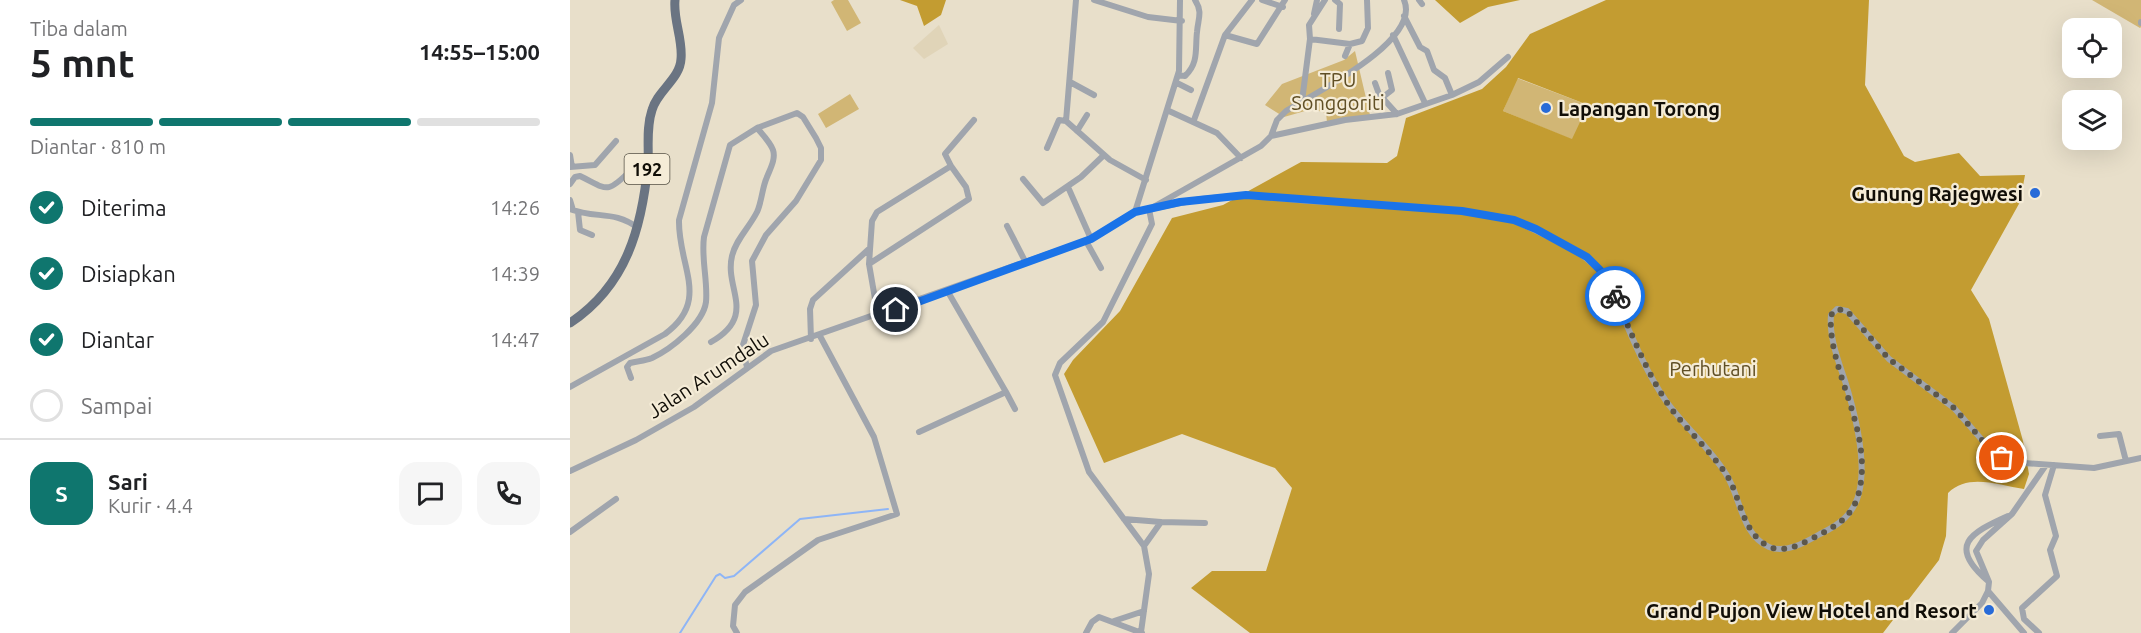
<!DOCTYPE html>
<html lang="id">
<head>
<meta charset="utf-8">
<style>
  :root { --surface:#fff; --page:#f6f6f6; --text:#202124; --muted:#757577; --line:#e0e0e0; --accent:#0f766e }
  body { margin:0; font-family:Ubuntu,sans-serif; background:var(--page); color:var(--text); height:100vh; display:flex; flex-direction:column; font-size:22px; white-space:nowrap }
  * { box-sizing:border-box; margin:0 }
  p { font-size:20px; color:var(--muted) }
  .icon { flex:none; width:33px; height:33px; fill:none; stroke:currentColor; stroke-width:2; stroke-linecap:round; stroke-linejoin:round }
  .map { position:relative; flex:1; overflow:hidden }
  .panel { display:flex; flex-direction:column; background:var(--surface); width:570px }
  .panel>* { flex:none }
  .buttons { position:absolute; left:1492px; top:18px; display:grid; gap:12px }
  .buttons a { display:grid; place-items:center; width:60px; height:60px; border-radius:12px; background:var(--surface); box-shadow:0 6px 24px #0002; font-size:30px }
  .pin { position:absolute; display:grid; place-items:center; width:51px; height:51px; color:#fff; margin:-26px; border:3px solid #fff; border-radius:50%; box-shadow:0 2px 6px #0007 }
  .courier { position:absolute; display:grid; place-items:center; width:60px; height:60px; margin:-30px; border:4px solid #1a73e8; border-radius:50%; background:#fff; color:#222; box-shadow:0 2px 8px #0007 }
  .head em { font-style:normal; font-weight:700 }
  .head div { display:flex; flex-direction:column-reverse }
  .head { display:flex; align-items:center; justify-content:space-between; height:102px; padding:0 30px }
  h1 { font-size:39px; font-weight:700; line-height:45px }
  .bar { display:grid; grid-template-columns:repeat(4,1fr); gap:9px 6px; align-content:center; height:72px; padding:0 30px }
  .bar i { height:8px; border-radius:4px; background:var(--line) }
  .bar .current { background:var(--accent) }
  .bar p { grid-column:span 4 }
  .line { display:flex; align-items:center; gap:15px; padding:0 30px; border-top:2px solid var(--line) }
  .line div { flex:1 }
  .round { display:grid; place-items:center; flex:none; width:63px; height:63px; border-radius:18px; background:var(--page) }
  ol { padding:0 30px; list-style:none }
  li { display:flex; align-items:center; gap:18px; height:66px }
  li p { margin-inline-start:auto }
  li .icon { padding:6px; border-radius:50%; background:var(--accent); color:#fff; stroke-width:4 }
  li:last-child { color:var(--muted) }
  li i { width:33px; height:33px; border:3px solid var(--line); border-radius:50% }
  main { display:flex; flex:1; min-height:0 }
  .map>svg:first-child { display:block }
  .built { fill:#e0d4b8 }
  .green { fill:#d1b675 }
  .forest { fill:#c39c31; fill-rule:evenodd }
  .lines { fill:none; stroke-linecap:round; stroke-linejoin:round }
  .stream { stroke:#8eb5f6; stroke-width:2 }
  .minor { stroke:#a0a5ad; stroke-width:6 }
  .primary { stroke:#6a7482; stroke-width:9 }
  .done { stroke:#5c574b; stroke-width:6; stroke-dasharray:0 10.8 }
  .route { stroke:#1a73e8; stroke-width:8 }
  .poi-dot { fill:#286bd8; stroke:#f5ecd7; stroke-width:2 }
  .labels { text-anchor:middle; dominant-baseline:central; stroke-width:4.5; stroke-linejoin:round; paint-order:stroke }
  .shield { fill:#f5ecd7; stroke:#555145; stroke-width:1.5 }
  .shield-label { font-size:18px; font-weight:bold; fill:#110e07 }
  .park-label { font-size:20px; fill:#604f25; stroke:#f5ecd7 }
  .poi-label { font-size:20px; font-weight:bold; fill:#110e07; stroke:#f5ecd7; text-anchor:end }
  .street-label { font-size:20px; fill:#110e07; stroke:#f5ecd7 }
</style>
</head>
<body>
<main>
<section class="panel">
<div class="head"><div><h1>5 mnt</h1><p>Tiba dalam</p></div><em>14:55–15:00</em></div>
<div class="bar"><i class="current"></i><i class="current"></i><i class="current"></i><i></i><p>Diantar · 810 m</p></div>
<ol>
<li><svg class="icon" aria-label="check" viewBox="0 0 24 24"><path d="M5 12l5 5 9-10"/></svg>Diterima<p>14:26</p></li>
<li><svg class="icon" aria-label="check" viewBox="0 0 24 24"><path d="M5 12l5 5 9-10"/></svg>Disiapkan<p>14:39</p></li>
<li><svg class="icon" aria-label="check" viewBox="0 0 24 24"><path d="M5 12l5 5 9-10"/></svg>Diantar<p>14:47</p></li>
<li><i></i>Sampai</li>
</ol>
<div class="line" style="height:108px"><b class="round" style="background:var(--accent);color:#fff">S</b><div><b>Sari</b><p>Kurir · 4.4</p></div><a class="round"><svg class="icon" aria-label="chat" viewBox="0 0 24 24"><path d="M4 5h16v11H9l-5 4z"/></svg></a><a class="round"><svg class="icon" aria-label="phone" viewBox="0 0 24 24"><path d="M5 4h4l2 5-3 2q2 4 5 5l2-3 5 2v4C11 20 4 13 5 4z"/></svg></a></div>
</section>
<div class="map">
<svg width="1571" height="633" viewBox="0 0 1571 633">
  <rect width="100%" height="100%" fill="#e8dfca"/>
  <path class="built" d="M369 25 378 44 354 59 343 48Z"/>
  <path class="green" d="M264 0H278L291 23 277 31 261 2Z
    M1522 0H1571V27L1570 28Z
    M785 51 800 115 757 122 756 113 742 109 714 117 695 105 712 84 774 60Z
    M947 78 1018 105 1003 140 933 111Z
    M280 94 289 109 256 128 248 114Z"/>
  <path class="forest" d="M330 0H376L371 15 354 26 347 6Z
    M865 0H950L918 7 890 23Z
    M1036 0H1299L1295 85 1334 156 1345 162 1389 153 1410 176 1455 175 1450 202 1401 290 1419 319 1453 441 1459 474 1454 489C1428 485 1398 473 1378 493L1376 536 1369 560 1313 633H680L621 588 642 571H696L722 488 705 468 612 434 534 463 494 374 503 360 550 311 602 218 653 205 731 162 817 163 827 156 836 118 912 89 936 67 960 34ZM948 78 1018 105 1002 139 933 111Z"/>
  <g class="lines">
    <path class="stream" d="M110 633 146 576 150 574 155 578 164 576 230 519 318 509"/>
    <path class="minor" d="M506 0 496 121 540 160 576 180
      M524 0 578 17 612 21
      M692 0 713 7
      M765 0 770 4 769 29
      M849 0 852 4
      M744 14 747 0
      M1571 23V22
      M655 35 687 44 715 0
      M823 35 855 103
      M740 39 780 44 792 41 798 28 797 0
      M775 56 780 44
      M608 75 615 76C629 63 625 49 627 32 628 19 633 12 625 0
      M500 82 524 95
      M607 83 621 90
      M805 83 809 94 827 114
      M882 95 909 82 938 57
      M813 97 822 90 818 73
      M732 101 740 39 739 25 755 0
      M599 111 647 133 671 158
      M624 120 655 35 682 0
      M507 131 517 115
      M701 136 707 120 716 111C743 94 852 41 834 0
      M477 148 489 120 496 121
      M0 155 2 167
      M381 166 375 154 404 120
      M0 167 25 165 46 141
      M453 179 473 203 511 177 534 155
      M0 184 5 177 10 176C37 189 36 195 60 171
      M498 187 521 239
      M0 200 3 210
      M585 206 691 146 701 136 775 120 827 114 882 95 875 78 864 70 857 51 850 47 834 16
      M0 209C26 219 44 210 68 228
      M8 212 10 230 22 235
      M565 212 609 71 610 0
      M437 226 456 263
      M516 241 531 268
      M299 264 302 221 307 212 381 166 396 187 399 199 299 264 308 316
      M241 339 240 309 243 300 300 248
      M141 342C188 315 154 289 162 256 166 239 179 228 187 212 192 201 192 188 197 177 200 169 206 159 203 150 200 142 192 134 187 128
      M61 378 57 367 60 363C67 361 75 361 82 358 101 349 133 324 136 302 138 281 131 259 134 237L160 145 187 128 227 113 233 117 246 138 251 148V160L226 201 196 235 182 261 186 305 172 348 177 367
      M0 387 95 334C141 300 108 267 109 220L142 103 149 38 164 5 171 0
      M436 392 445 409
      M349 432 436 392 378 292
      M1530 436 1549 434 1556 461
      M0 471 66 440 124 407 201 351 521 239 565 212 631 199 676 195 738 201 823 205 892 211 944 220 1006 250 1030 270 1038 282C1056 321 1071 365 1096 401 1114 426 1140 448 1156 474 1171 497 1171 535 1199 547 1216 554 1236 542 1250 534 1269 525 1284 514 1289 493 1297 460 1285 413 1275 381 1268 360 1259 337 1261 315L1267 309 1277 311 1319 359 1384 408 1420 449 1441 462 1524 468 1571 458
      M554 519 591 522 574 546
      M591 522 635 523
      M0 532 46 499
      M1418 581C1377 546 1400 533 1438 516
      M544 621 574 611
      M571 632 579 574 574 546 519 472 485 375 490 363 533 322 582 224 579 209
      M167 633 163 626 165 605 175 592 248 540 327 514 304 437 250 336
      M516 633 522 622 529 617 572 633
      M1382 633 1412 603 1418 591
      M1454 633 1418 591 1419 582 1406 551 1413 540 1442 514 1476 465
      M1469 633 1454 619 1452 608 1487 576 1480 550 1486 536 1475 495 1484 465"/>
    <path class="primary" d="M0 323C57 285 72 227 78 164 79 146 76 128 82 110 87 91 110 79 111 59 113 39 103 20 105 0"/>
  </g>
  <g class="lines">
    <path class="done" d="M1045 296C1060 330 1074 366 1094 398 1111 425 1136 446 1154 471 1171 494 1170 529 1196 545 1212 555 1232 544 1247 536 1267 526 1284 515 1289 492 1304 430 1257 370 1261 315L1267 309 1277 311 1319 359 1384 408 1420 449 1432 458"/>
    <path class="route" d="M326 310 521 239 565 212 610 202 676 195 892 211 944 220 966 229 1017 257 1030 270 1045 296"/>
  </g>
  <g class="poi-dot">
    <circle cx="976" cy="108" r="6"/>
    <circle cx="1465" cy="193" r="6"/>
    <circle cx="1419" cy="610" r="6"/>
  </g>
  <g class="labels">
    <rect class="shield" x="54.5" y="154" width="45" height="30" rx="4.5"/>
    <g class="shield-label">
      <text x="77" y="169">192</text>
    </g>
    <g class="park-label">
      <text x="768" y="79">TPU<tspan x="768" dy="23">Songgoriti</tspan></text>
      <text x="1143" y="368">Perhutani</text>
    </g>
    <g class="poi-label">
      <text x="988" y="108" text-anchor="start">Lapangan Torong</text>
      <text x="1453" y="193">Gunung Rajegwesi</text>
      <text x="1407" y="610">Grand Pujon View Hotel and Resort</text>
    </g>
    <g class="street-label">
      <text transform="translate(138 375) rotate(-33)">Jalan Arumdalu</text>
    </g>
  </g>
</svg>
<div class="buttons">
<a><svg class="icon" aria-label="locate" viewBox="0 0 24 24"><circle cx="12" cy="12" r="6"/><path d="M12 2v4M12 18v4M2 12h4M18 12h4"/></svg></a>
<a><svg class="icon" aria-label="layers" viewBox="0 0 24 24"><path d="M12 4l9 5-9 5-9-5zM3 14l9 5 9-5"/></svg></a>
</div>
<div class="pin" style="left:1432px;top:458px;background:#ea580c"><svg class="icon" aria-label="bag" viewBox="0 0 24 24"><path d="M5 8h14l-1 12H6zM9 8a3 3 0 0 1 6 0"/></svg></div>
<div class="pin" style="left:326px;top:310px;background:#1f2937"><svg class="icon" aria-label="home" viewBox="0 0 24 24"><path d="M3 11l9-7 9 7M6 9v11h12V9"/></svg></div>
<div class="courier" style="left:1045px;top:296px"><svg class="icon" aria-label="bike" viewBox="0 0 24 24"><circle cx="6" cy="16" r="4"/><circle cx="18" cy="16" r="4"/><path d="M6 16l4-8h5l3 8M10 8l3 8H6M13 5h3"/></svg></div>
</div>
</main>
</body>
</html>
